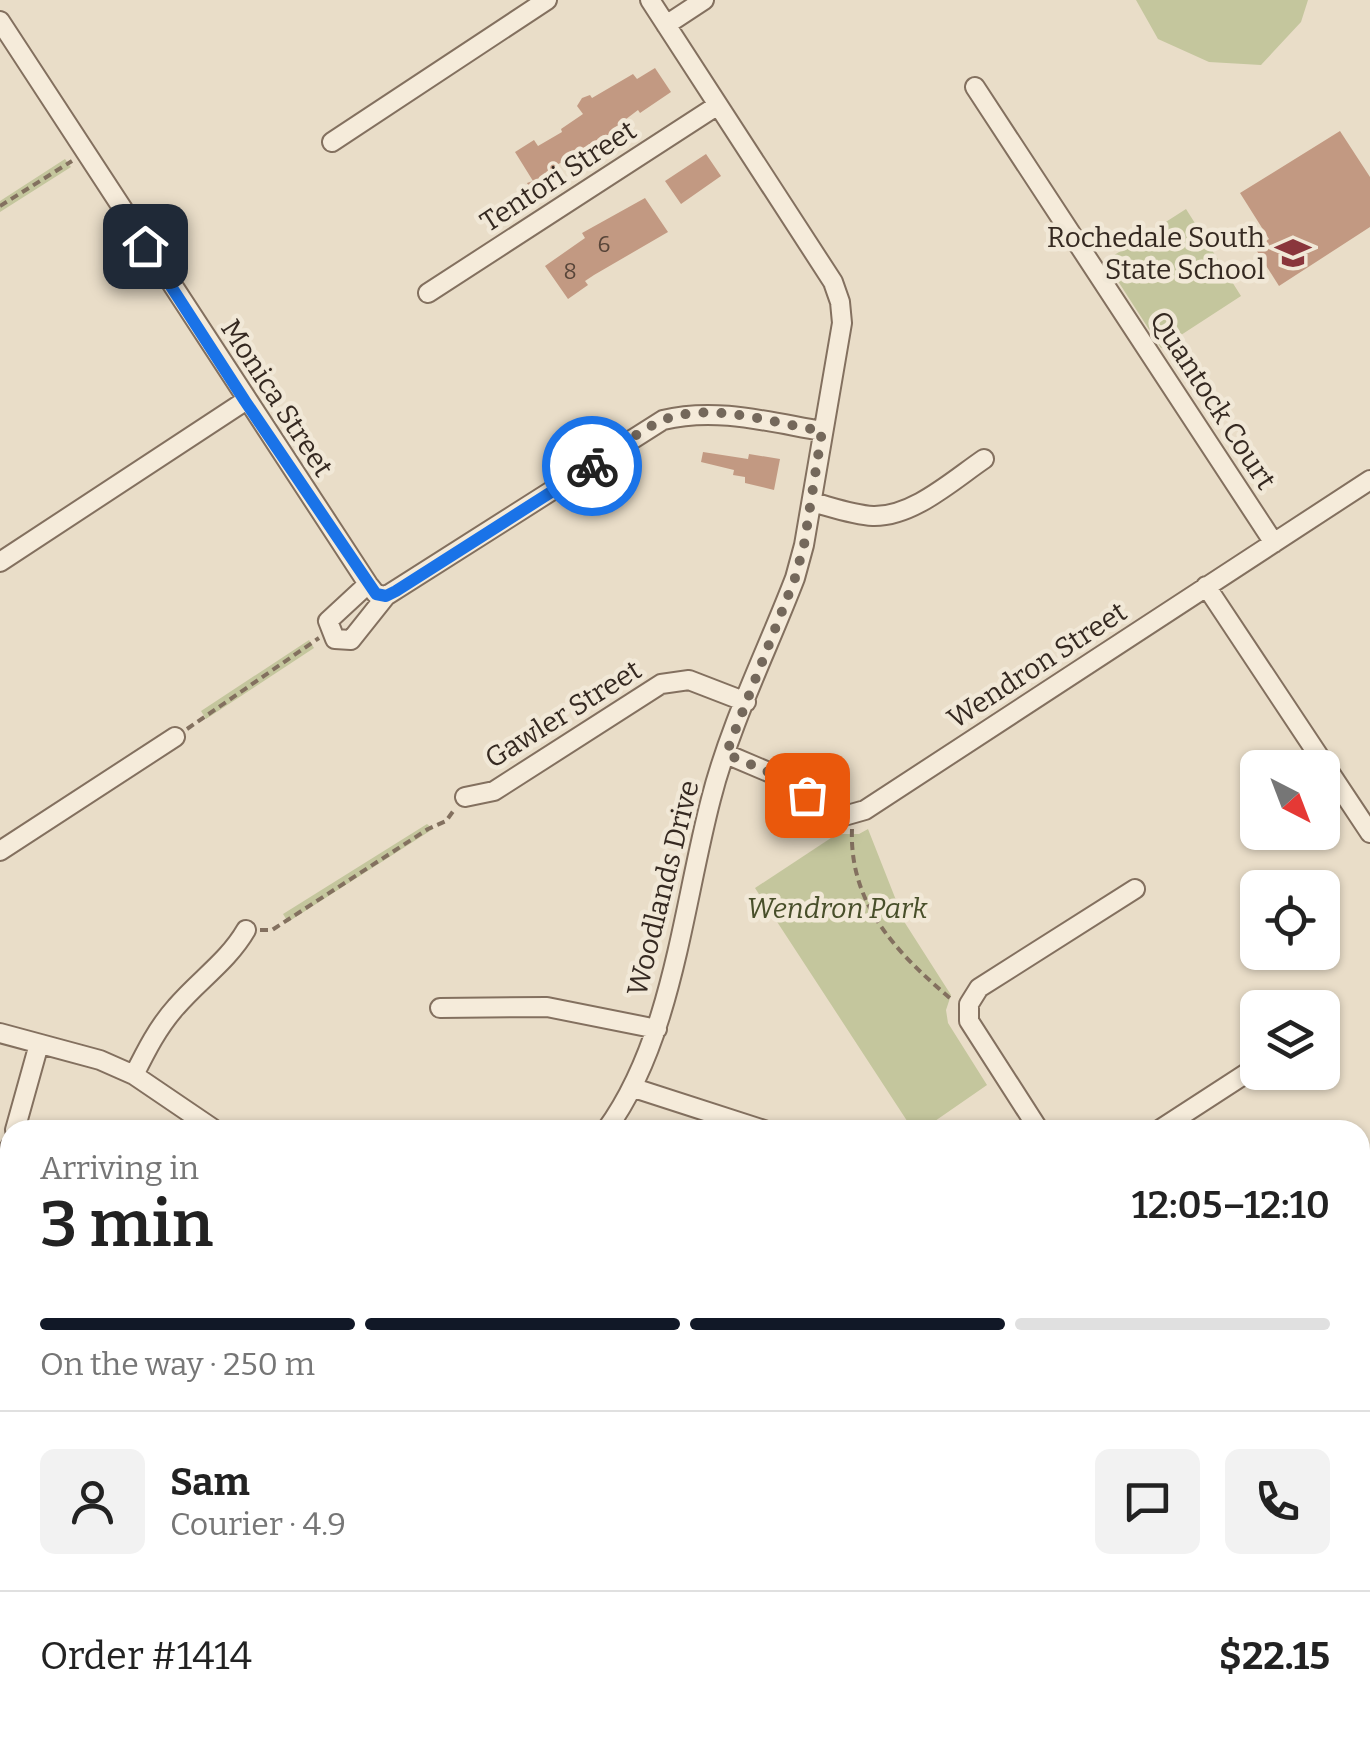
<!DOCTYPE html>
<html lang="en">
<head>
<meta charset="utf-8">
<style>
  :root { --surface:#fff; --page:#f2f2f2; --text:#222; --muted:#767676; --line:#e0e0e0; --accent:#111827 }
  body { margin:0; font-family:Bitter,serif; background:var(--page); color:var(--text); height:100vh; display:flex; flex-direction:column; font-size:38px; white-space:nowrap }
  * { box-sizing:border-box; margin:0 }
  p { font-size:32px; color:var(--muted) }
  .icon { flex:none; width:55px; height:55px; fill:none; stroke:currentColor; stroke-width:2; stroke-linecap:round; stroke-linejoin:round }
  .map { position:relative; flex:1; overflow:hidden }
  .sheet { position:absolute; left:0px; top:1120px; width:1370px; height:622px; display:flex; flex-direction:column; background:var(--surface); border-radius:30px 30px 0 0; box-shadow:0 2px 8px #0004 }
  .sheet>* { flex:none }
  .needle { width:65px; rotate:138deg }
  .buttons { position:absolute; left:1240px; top:750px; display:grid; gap:20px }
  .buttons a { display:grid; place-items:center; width:100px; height:100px; border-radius:15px; background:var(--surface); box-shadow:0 2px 8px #0004; font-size:50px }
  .pin { position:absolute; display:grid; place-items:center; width:85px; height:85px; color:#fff; margin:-42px; border-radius:20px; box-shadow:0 5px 15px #0006 }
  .courier { position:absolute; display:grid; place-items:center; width:100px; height:100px; margin:-50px; border:8px solid #1a73e8; border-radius:50%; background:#fff; color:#222; box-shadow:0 2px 12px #0007 }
  .headline em { font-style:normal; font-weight:600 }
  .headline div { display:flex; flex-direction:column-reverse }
  .headline { display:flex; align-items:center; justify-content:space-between; height:170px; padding:0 40px }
  h1 { font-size:65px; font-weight:600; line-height:75px }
  .bar { display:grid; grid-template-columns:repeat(4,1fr); gap:15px 10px; align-content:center; height:120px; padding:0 40px }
  .bar i { height:12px; border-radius:8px; background:var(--line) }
  .bar .current { background:var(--accent) }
  .bar p { grid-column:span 4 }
  .line { display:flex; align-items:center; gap:25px; padding:0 40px; border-top:2px solid var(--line) }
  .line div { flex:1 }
  .round { display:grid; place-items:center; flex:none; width:105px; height:105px; border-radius:15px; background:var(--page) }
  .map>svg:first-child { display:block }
  .green { fill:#c4c69d }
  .building { fill:#c29982 }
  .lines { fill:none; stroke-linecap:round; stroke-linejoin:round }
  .minor-casing { stroke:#83705f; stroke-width:22 }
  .path { stroke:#83705f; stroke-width:4; stroke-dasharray:8 5; stroke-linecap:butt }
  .minor { stroke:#f5ebda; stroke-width:18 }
  .done { stroke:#74685b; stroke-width:10; stroke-dasharray:0 18 }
  .route { stroke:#1a73e8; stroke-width:12 }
  .labels { text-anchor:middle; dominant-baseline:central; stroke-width:9; stroke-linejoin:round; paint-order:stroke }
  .number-label { font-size:22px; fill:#584539 }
  .street-label { font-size:28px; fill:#352921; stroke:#f1e8d7 }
  .poi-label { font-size:28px; fill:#352921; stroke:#f1e8d7; text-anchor:end }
  .park-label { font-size:28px; font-style:italic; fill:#484f2a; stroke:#f1e8d7 }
</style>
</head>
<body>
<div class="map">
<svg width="1370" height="1742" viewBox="0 0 1370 1742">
  <rect width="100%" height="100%" fill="#e9ddc8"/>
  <path class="green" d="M1136 0H1308L1301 22 1261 65 1209 62 1158 39Z
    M65 159 71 167 0 212V201Z
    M1186 209 1241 296 1161 348 1105 261Z
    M309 640 314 648 206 719 201 711Z
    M427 824 433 829 288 922 283 914Z
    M868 829 905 923 951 995 946 1010 948 1023 987 1085 922 1130H913L755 888 837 834H859Z"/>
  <path class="building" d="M655 68 671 92 640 113 638 110 609 132 611 135 586 151 554 166 556 169 540 179 548 188 534 196 527 183 533 181 515 152 534 140 538 146 562 132 561 129 583 114 577 106 582 98 590 95 592 98 633 74 637 79Z
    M1340 131 1370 177V227L1279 286 1255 248 1269 239 1240 193Z
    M706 154 721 176 681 204 665 181Z
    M645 198 668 232 594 275 585 281 588 285 568 299 545 266 585 238 582 233Z
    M703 452 748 459 749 454 780 459 774 490 745 483V477L733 475 734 470 701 462Z"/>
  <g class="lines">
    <defs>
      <path id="minor" d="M0 21 368 584 376 594 386 596
        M666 25 704 0
        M975 87 1274 543
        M332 142 547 0
        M428 293 718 105
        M812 502C831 507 853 515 873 516 913 517 953 480 984 459
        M0 562 245 401
        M368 584 328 621 335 639 351 640 386 596 663 420C716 407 769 422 822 431
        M1206 586 1370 833
        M726 754 785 779 829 811 844 816 865 810 1370 480
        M465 797 494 791 661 684 689 680 746 702
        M0 851 175 737
        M440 1008 547 1007 657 1029
        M0 1033 100 1060 134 1075 215 1130
        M134 1075C146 1051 158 1027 176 1007 199 980 228 961 246 930
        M634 1088 764 1130
        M15 1130 39 1044
        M606 1130C672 1040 683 906 711 799 730 724 767 651 795 578L804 545 842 323 840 302 833 282 650 0
        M1039 1130 969 1021V1004L979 988 1135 889
        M1159 1130 1253 1069
        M0 1183 10 1147
        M0 1254 10 1261
        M1360 1255 1370 1248
        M0 1571 10 1586
        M212 1742 227 1732
        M613 1742 627 1732"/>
    </defs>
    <use href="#minor" class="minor-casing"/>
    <path class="path" d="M0 206 72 161
      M187 729 319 638
      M852 829C849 905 898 954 951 999
      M260 930H272L428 829 446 821 454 810
      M109 1732 115 1742"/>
    <use href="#minor" class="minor"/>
  </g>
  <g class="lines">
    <path class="done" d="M592 466C615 451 640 429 666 419 713 402 774 423 822 431L804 545 795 578 726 754 785 779 807 795"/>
    <path class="route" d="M145 246 245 401 376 594 386 596 396 591 592 466"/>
  </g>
  <defs>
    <symbol id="school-bare" viewBox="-9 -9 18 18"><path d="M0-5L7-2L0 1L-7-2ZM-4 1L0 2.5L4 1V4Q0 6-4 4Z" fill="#8a363c" stroke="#f1e8d7" stroke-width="2.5" paint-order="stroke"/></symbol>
  </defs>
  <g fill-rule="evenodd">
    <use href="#school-bare" x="1268" y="228" width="50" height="50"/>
  </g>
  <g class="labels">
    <g class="number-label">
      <text x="604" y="244">6</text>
      <text x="570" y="271">8</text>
    </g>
    <g class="street-label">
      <text transform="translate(558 176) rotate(-33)">Tentori Street</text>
      <text transform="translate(277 398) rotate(57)">Monica Street</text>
      <text transform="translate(1213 400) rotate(57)">Quantock Court</text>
      <text transform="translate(1037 665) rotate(-33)">Wendron Street</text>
      <text transform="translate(563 714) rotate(-32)">Gawler Street</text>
      <text transform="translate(663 888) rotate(-76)">Woodlands Drive</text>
    </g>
    <g class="poi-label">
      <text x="1265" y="237">Rochedale South<tspan x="1265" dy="32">State School</tspan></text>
    </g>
    <g class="park-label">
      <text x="837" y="908">Wendron Park</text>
    </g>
  </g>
</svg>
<div class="buttons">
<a><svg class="needle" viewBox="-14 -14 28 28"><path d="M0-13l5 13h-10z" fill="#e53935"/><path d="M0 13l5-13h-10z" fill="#767676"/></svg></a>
<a><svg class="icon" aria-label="locate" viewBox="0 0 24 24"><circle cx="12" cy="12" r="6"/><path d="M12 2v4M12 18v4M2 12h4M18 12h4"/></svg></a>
<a><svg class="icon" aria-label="layers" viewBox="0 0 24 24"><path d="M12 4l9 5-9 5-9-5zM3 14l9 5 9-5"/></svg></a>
</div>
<div class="pin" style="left:807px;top:795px;background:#ea580c"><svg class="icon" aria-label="bag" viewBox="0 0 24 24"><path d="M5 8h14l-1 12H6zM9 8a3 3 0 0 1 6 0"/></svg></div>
<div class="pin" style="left:145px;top:246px;background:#1f2937"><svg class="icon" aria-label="home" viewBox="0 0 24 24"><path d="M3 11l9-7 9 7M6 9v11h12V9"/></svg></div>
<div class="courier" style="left:592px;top:466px"><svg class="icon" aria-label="bike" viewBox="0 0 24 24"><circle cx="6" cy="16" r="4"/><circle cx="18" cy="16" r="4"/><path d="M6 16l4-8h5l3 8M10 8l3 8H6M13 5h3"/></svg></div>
<section class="sheet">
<div class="headline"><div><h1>3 min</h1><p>Arriving in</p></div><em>12:05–12:10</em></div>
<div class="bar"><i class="current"></i><i class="current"></i><i class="current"></i><i></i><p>On the way · 250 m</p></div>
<div class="line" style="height:180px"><a class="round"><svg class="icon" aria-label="person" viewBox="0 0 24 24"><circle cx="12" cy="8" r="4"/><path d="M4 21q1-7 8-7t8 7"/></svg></a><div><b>Sam</b><p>Courier · 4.9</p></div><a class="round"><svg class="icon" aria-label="chat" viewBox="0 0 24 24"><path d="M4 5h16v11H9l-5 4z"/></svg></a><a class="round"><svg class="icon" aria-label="phone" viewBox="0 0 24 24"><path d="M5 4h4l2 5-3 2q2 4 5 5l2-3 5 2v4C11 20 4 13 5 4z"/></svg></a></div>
<div class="line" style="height:130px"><div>Order #1414</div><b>$22.15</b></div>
</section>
</div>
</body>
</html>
